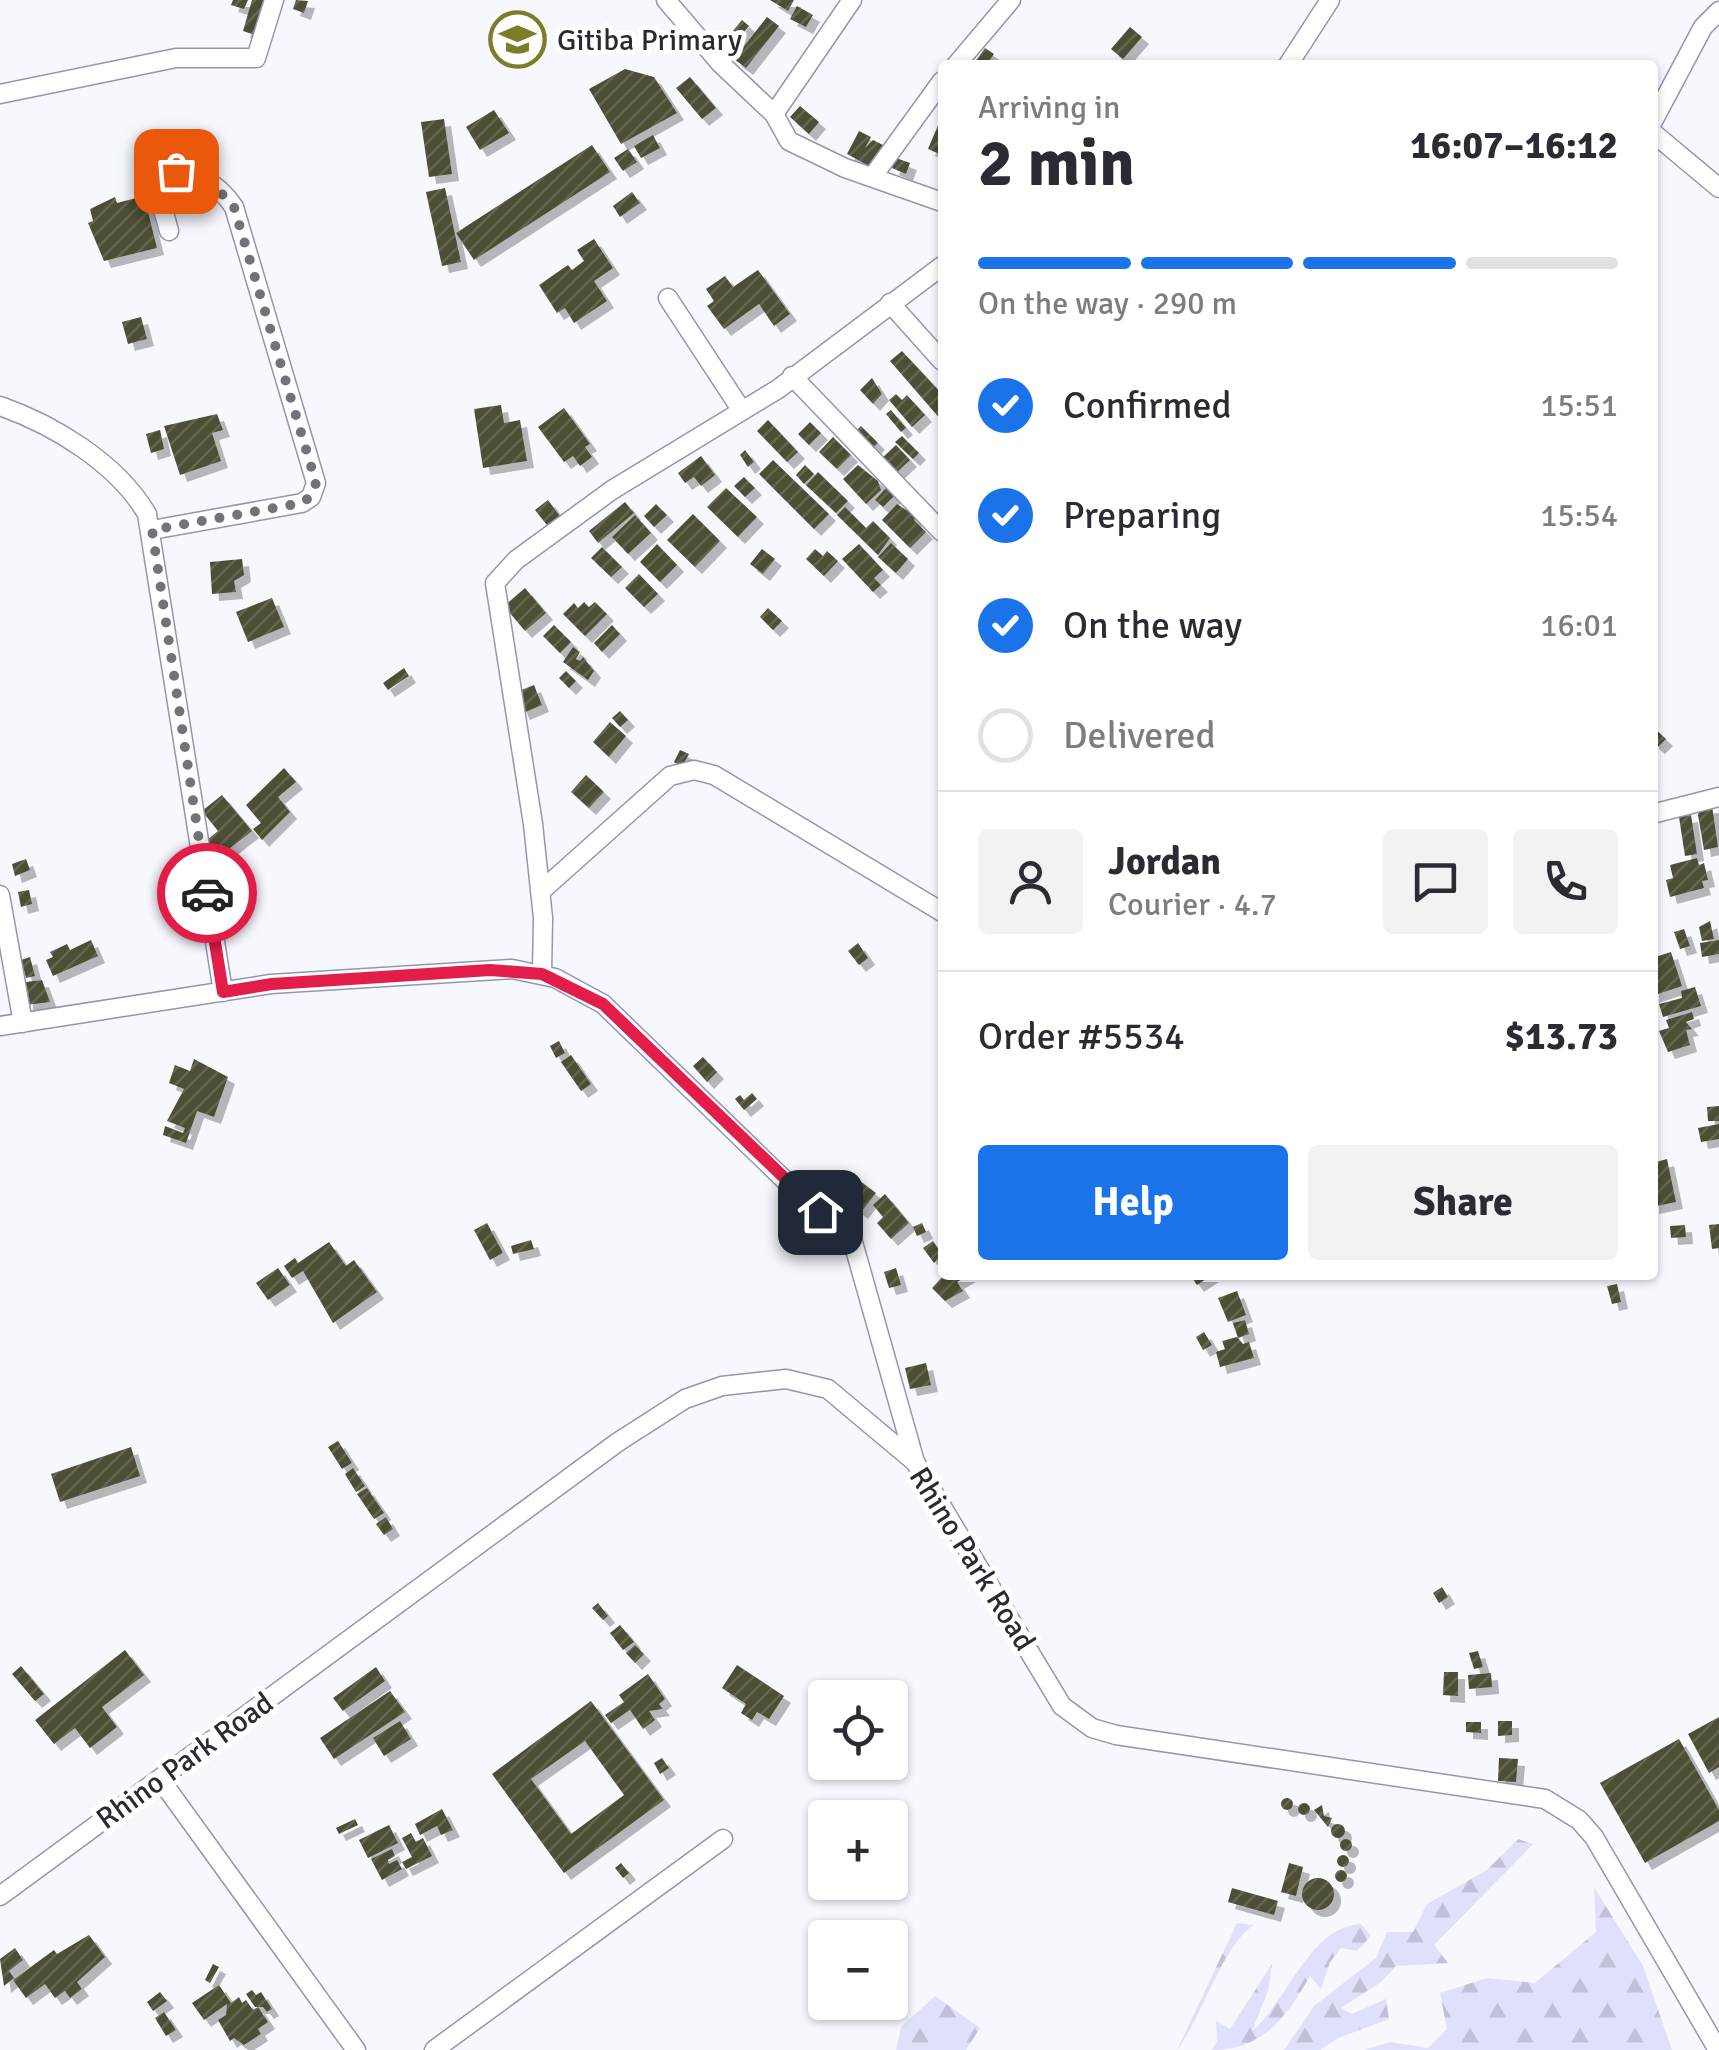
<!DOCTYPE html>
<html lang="en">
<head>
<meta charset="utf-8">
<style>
  :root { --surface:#fff; --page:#f2f2f3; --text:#2b2b33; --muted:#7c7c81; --line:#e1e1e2; --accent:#1a73e8 }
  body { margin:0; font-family:Signika,sans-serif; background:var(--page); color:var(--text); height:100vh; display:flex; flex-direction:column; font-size:38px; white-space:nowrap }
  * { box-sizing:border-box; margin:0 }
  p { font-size:32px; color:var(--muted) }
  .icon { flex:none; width:55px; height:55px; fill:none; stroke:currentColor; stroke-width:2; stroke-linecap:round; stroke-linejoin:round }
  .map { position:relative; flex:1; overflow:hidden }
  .sheet { position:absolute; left:938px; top:60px; width:720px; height:1220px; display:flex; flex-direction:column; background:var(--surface); border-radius:10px; box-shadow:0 2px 8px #0004 }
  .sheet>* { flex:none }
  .buttons { position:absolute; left:808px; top:1680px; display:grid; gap:20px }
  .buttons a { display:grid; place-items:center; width:100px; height:100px; border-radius:10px; background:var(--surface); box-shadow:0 2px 8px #0004; font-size:50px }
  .pin { position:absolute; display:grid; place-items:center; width:85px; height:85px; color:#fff; margin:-42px; border-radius:20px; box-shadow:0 5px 15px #0006 }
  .courier { position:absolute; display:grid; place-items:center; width:100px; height:100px; margin:-50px; border:8px solid #e11d48; border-radius:50%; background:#fff; color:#222; box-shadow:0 2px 12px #0007 }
  .headline em { font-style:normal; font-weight:700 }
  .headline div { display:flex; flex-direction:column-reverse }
  .headline { display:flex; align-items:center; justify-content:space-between; height:170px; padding:0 40px }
  h1 { font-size:65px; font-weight:700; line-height:75px }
  .bar { display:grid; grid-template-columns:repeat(4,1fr); gap:15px 10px; align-content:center; height:120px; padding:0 40px }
  .bar i { height:12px; border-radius:8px; background:var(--line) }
  .bar .active { background:var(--accent) }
  .bar p { grid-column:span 4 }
  .line { display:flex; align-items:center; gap:25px; padding:0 40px; border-top:2px solid var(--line) }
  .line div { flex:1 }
  .round { display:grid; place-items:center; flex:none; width:105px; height:105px; border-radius:10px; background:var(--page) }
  ol { padding:0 40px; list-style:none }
  li { display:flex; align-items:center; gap:30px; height:110px }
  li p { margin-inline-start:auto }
  li .icon { padding:10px; border-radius:50%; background:var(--accent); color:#fff; stroke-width:4 }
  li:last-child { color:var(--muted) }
  li i { width:55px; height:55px; border:5px solid var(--line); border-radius:50% }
  .action { display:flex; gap:20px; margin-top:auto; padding:20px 40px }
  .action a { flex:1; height:115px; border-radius:10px; background:var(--accent); color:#fff; font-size:40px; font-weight:700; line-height:115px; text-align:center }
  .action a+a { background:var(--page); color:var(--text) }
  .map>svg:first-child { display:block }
  .forest { fill:url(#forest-firs) }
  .building { fill:url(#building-hatch); fill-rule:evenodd; filter:url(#shadow) }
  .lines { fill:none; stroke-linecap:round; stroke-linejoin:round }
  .minor-casing { stroke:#9495b2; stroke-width:21 }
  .minor { stroke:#fff; stroke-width:18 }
  .done { stroke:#72727b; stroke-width:10; stroke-dasharray:0 18 }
  .route { stroke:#e11d48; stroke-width:12 }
  .labels { text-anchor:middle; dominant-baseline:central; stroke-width:10; stroke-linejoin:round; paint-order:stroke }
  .poi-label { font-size:30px; fill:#2a2a35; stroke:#fff; text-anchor:start }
  .street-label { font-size:30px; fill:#2a2a35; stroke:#fff }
</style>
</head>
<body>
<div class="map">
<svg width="1719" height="2050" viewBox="0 0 1719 2050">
  <defs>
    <pattern id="forest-firs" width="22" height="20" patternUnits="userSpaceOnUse" patternTransform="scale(2.5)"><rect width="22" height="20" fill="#dfe0fb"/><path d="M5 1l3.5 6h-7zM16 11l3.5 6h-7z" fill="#c0c0d8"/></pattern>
    <pattern id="building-hatch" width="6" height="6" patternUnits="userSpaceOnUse" patternTransform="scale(2.5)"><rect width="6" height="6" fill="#4e4f35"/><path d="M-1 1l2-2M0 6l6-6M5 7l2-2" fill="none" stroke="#656551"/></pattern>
    <filter id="shadow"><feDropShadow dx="7" dy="7" stdDeviation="0" flood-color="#0004"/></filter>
  </defs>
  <rect width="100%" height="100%" fill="#f7f7fe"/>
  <path class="forest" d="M1518 1839 1533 1844 1434 1945 1448 1963 1396 1966 1381 1982 1341 2008 1352 2014 1386 1999 1389 2019 1338 2038 1320 2050H1284L1314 2006 1376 1958 1387 1932H1413L1427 1904 1487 1870Z
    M1594 1887 1643 1966 1672 2050H1364L1390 2042 1428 2048 1447 2029 1440 1993 1487 1978 1535 1983 1596 1932Z
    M1237 1923 1254 1925C1223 1943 1202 2018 1177 2050Z
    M1361 1924 1371 1936 1357 1951 1341 1948 1330 1962 1321 1989 1310 1976C1286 2018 1262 2050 1212 2050L1217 2041 1216 2021 1230 2029 1272 1964 1268 1991 1252 2031C1289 2001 1308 1927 1361 1924Z
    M935 1996 980 2028 966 2050H896L901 2027Z"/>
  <path class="building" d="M233 0H248L244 9 231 5Z
    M252 0H266L255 35 243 31Z
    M296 0 308 1 304 13 293 9Z
    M770 0H794L788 11Z
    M797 6 813 15 806 27 790 19Z
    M767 17 779 26 746 68 734 59Z
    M742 20 749 26 729 50 722 44Z
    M1130 27 1142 37 1123 59 1111 49Z
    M985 48 994 54 987 65H979L975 62Z
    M625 69 654 77 677 113 621 144 589 89Z
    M690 77 716 108 702 119 676 88Z
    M800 106 819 122 809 134 790 117Z
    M494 110 509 133 480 150 466 127Z
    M444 119 452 174 429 177 421 122Z
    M939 123 942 124V155L928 149Z
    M859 131 871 137 865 148 873 140 883 145 871 167 847 154Z
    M653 135 660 148 641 158 634 146Z
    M592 145 610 172 474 260 456 233Z
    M628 149 637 162 623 171 614 158Z
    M896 158 910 163 906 174 892 168Z
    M445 188 461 262 442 266 426 192Z
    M632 192 640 203 620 217 613 206Z
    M144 196 157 248 104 261 88 223 93 221 90 209 115 197 117 203Z
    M594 239 613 268 594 281 607 301 574 323 565 308 557 313 539 285 568 265 572 270 584 261 577 250Z
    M758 270 790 314 774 326 759 304 724 329 707 306 714 301 706 289 725 276 733 287Z
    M141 317 147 339 128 344 122 322Z
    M902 351 942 394V421L890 361Z
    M872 378 882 394 873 404 860 390Z
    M896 394 902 400 907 395 925 415 912 427 889 400Z
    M501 405 504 423 520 420 527 461 483 468 474 409Z
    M564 408 590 444 585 447 592 457 580 466 573 456 564 462 538 427Z
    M891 410 906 428 901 432 886 414Z
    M217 414 223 430 212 433 221 461 180 475 164 426Z
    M768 420 798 452 787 462 757 431Z
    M810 422 821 433 809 445 798 434Z
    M861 426 878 443 869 452 852 435Z
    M160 430 164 449 151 453 146 434Z
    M902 436 919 453 913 459 895 442Z
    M833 437 851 455 837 469 819 452Z
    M896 445 910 460 895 474 881 459Z
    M745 450 754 462 748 467 740 455Z
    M701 456 715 475 701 486 694 477 685 483 678 473Z
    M773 460 829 514 814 529 759 474Z
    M805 465 814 474 804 484 796 475Z
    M858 465 878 481 881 490 866 504 843 479Z
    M818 472 848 501 836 513 806 485Z
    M744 477 755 488 745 497 734 486Z
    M887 487 895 495 883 507 875 500Z
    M726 488 757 517 738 537 707 507Z
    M548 500 562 519 550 529 535 510Z
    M625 502 634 513 598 543 589 531Z
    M656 504 667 515 654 527 644 516Z
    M897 504 917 517 914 520 926 532 910 548 882 520Z
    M845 507 866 528 873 521 890 538 878 555 837 515Z
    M693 514 720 541 695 567 667 540Z
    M635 515 651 533 628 554 612 537Z
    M891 543 908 559 896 573 878 557Z
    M657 544 677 565 660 582 640 562Z
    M859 544 883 570 874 578 881 585 873 592 842 559Z
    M602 547 622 567 611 577 591 558Z
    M762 549 775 559 763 574 750 564Z
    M815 549 823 556 827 551 838 561 824 576 806 559Z
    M242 559 244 575 234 581 236 592 212 594 210 562Z
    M639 574 658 594 644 607 625 588Z
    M525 588 546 613 525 631 504 606Z
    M272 598 284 627 248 642 236 612Z
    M584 602 589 607 595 602 607 614 585 636 563 614 574 603 578 608Z
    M768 608 782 621 773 630 760 617Z
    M554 625 571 642 560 653 543 636Z
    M612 625 620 634 602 652 594 643Z
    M573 647 580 652 576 659 580 661 583 657 594 671 588 680 563 662Z
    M404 668 409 676 388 690 383 683Z
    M566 671 576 681 569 688 559 678Z
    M534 685 542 705 523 713 514 693Z
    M620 711 628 720 620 727 612 718Z
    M610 722 626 736 609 757 593 742Z
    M1652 726 1666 739 1658 747 1652 742Z
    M680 750 689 754 682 767 674 762Z
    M284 768 296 782 278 797 290 812 262 840 253 829 261 823 246 805Z
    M586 775 604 792 589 808 571 792Z
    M222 795 252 831 219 857 206 841 218 831 202 811Z
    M1712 806 1718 847 1704 850 1698 815 1701 807Z
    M1691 815 1697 854 1685 856 1679 817Z
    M1697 858 1699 865 1704 863 1708 880 1702 881 1704 888 1670 897 1666 880 1673 878 1670 865Z
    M26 859 30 870 15 876 12 864Z
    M29 890 32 904 21 907 18 892Z
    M225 906 232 920 219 926 213 911Z
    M1710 921 1714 939 1702 941 1699 927Z
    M1684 929 1690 946 1680 949 1674 932Z
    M91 940 98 956 53 976 46 960 53 957 50 952 67 944 70 950Z
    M1719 940V954L1702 957 1700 943Z
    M858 943 868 958 859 965 848 951Z
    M1671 952 1682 986 1652 996V958Z
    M30 957 35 976 26 978 21 960Z
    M42 980 50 1002 26 1005V982Z
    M1695 987 1701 1006 1663 1017 1659 1004 1682 998 1681 991Z
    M1692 1012 1694 1019 1686 1022 1692 1029 1686 1030 1690 1045 1668 1052 1659 1031 1669 1028 1666 1020Z
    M559 1041 565 1053 556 1058 550 1046Z
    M571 1055 591 1084 581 1091 561 1062Z
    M703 1057 717 1072 707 1082 693 1066Z
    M194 1059 228 1077 214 1117 197 1111 186 1143 163 1135 165 1126 183 1133 185 1128 167 1121 184 1089 169 1083 175 1065 190 1071Z
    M752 1093 757 1099 744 1110 735 1099 740 1095 744 1100Z
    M1719 1106V1121H1708L1707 1107Z
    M1719 1124V1139L1701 1142 1698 1128Z
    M1667 1159 1676 1202 1652 1207V1163Z
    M860 1181 876 1193 861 1212 840 1195 850 1183 855 1187Z
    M885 1194 909 1223 891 1239 877 1223 883 1217 873 1205Z
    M487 1223 503 1253 490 1260 474 1230Z
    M922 1223 926 1232 917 1236 913 1227Z
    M1719 1224V1248L1712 1249 1709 1225Z
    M1685 1225 1686 1237 1671 1238 1670 1226Z
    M531 1240 534 1249 513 1254 511 1246Z
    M933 1241 942 1254 934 1263 923 1248Z
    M329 1242 346 1266 354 1260 377 1292 333 1323 303 1271 292 1278 284 1266 295 1258 298 1263Z
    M278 1268 290 1285 268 1300 256 1283Z
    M896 1268 901 1285 889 1288 884 1272Z
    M944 1275H969L957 1282 963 1291 945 1301 932 1288Z
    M1190 1275H1212L1197 1285Z
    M1617 1284 1621 1302 1612 1304 1607 1286Z
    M1237 1291 1246 1315 1228 1322 1218 1298Z
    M1245 1320 1249 1334 1238 1338 1233 1323Z
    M1204 1332 1212 1345 1203 1350 1196 1337Z
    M1237 1337 1243 1344 1249 1342 1254 1358 1220 1367 1216 1352 1225 1349 1222 1341Z
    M926 1363 931 1385 910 1389 905 1368Z
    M338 1441 352 1463 342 1469 328 1447Z
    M131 1447 140 1476 60 1502 51 1474Z
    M353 1468 365 1486 356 1492 345 1474Z
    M367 1488 384 1513 374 1519 357 1494Z
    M386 1517 393 1529 384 1535 376 1524Z
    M1442 1587 1448 1597 1439 1603 1433 1593Z
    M598 1603 608 1616 603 1620 592 1608Z
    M620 1625 634 1642 623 1650 610 1633Z
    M635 1645 644 1654 635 1663 626 1653Z
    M125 1650 144 1675 102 1707 117 1727 90 1748 75 1728 54 1744 35 1720Z
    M1478 1651 1483 1667 1474 1669 1469 1653Z
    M737 1665 784 1696 769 1719 757 1712 752 1720 741 1713 746 1704 722 1688Z
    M21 1666 44 1694 35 1701 12 1674Z
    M376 1667 385 1681 343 1711 333 1698Z
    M1444 1672H1458V1696L1443 1695Z
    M1491 1673 1492 1687 1469 1689 1468 1675Z
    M648 1674 665 1699 659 1704 663 1709 649 1711 655 1720 643 1729 630 1710 611 1723 605 1715 624 1702 619 1695Z
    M390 1691 405 1712 334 1759 320 1738Z
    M591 1701 664 1800 564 1873 492 1774ZM585 1741 624 1795 571 1834 531 1779Z
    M1719 1717V1767L1709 1773 1688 1734Z
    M400 1721 411 1739 384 1756 373 1738Z
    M1498 1721H1512V1735L1498 1736Z
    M1466 1722H1481V1733L1466 1732Z
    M1679 1739 1719 1810V1821L1645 1863 1600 1783Z
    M662 1758 669 1768 660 1774 654 1763Z
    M1499 1758 1518 1759 1516 1782 1498 1781Z
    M1281 1804a6 6 0 1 1 12 0a6 6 0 1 1-12 0Z
    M1298 1809a6 6 0 1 1 12 0a6 6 0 1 1-12 0Z
    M1322 1805 1324 1816 1332 1818 1328 1827 1314 1810Z
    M442 1809 453 1830 441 1835 437 1826 420 1835 415 1824Z
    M355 1819 358 1825 339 1834 336 1828Z
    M1331 1831a7 7 0 1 1 14 0a7 7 0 1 1-14 0Z
    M389 1825 398 1843 368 1858 359 1840Z
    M411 1833 416 1842 423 1838 432 1856 406 1869 402 1862 412 1857 402 1838Z
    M1340 1845a6 6 0 1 1 12 0a6 6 0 1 1-12 0Z
    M392 1849 395 1856 388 1860 389 1864 397 1860 402 1869 382 1880 371 1859Z
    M1337 1861a6 6 0 1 1 12 0a6 6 0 1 1-12 0Z
    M621 1863 629 1873 623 1878 615 1868Z
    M1289 1863 1303 1867 1296 1896 1281 1892Z
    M1335 1876a6 6 0 1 1 12 0a6 6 0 1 1-12 0Z
    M1302 1894a16 16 0 1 1 32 0a16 16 0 1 1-32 0Z
    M1232 1888 1278 1901 1274 1915 1228 1902Z
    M89 1935 105 1957 77 1982 82 1989 70 1998 65 1991 55 1998 45 1984 26 1998 13 1980 54 1950 57 1954Z
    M15 1948 23 1960 9 1971 14 1978 4 1986 0 1959Z
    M213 1964 219 1967 210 1983 205 1980Z
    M219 1985 231 2003 239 1997 242 2003 246 2000 253 2010 258 2007 268 2022 258 2029 261 2034 244 2045 234 2038 230 2041 218 2020 226 2015 227 2004 204 2020 192 2003Z
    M252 1990 256 1995 261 1992 272 2009 267 2012 263 2007H255L246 1994Z
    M160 1992 167 2001 153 2011 147 2002Z
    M164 2012 176 2030 166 2036 155 2018Z"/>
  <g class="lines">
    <defs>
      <path id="minor" d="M666 0 720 63 774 114 789 141 845 168 942 202
        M956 65 1011 0
        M1288 65 1330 0
        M0 94 176 58H256L274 0
        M774 114 852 0
        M1652 123 1703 27 1719 11
        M1652 132 1719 188
        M873 176 942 81
        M668 298 742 411
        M890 303 942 361
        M792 376 942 532
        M0 406C54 425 117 463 147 514L223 992
        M152 530 302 503 311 497 316 483 234 207C217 182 191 167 160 173L156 183 169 231
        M1652 814 1719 797
        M540 892 670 776 694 770 714 775 942 912
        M0 895 23 1023
        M542 974 543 918 533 824 495 583 516 560 612 490 778 389 942 266
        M0 1026 271 984 512 969 555 978 603 1004 796 1191 851 1235 915 1462
        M160 1779 356 2050
        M0 1896 618 1442 685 1399 722 1386 786 1379 828 1389 915 1462 1062 1706 1092 1728 1116 1735 1545 1799 1579 1820 1594 1837 1718 2050
        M434 2050 723 1839"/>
    </defs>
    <use href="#minor" class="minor-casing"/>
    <use href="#minor" class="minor"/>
  </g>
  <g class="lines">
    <path class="done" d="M176 171 209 180 234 207 316 483 310 497 302 503 152 530 207 893"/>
    <path class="route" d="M207 893 223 992 272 984 490 970 542 974 603 1004 820 1212"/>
  </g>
  <defs>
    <symbol id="school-ring" viewBox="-11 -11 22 22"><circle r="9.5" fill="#fff" stroke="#7b7d27" stroke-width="1.5"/><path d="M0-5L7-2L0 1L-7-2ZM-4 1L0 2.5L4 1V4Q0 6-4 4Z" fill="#7b7d27"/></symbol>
  </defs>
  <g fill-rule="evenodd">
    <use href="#school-ring" x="486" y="8" width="63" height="63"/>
  </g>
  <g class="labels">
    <g class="poi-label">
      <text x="557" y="40">Gitiba Primary</text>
    </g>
    <g class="street-label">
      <text transform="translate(972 1559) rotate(58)">Rhino Park Road</text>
      <text transform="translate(185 1761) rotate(-36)">Rhino Park Road</text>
    </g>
  </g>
</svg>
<div class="buttons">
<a><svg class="icon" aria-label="locate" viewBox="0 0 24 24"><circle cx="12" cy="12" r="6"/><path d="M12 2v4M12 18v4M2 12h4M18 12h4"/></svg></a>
<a>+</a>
<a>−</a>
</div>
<div class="pin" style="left:176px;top:171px;background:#ea580c"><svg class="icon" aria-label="bag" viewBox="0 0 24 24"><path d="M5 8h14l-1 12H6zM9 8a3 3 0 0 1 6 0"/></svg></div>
<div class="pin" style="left:820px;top:1212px;background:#1f2937"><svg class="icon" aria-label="home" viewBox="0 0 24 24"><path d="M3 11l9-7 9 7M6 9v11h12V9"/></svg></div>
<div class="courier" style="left:207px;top:893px"><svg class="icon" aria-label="car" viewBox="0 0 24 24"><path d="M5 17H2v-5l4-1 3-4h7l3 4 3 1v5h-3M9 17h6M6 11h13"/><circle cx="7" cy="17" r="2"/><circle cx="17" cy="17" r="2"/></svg></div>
<section class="sheet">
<div class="headline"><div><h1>2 min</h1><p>Arriving in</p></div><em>16:07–16:12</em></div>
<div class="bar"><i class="active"></i><i class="active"></i><i class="active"></i><i></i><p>On the way · 290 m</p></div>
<ol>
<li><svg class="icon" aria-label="check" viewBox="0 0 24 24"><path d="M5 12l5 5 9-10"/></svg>Confirmed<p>15:51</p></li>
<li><svg class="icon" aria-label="check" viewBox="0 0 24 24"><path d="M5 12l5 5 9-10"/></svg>Preparing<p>15:54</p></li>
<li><svg class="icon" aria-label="check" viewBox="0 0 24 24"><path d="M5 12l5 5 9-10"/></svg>On the way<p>16:01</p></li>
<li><i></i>Delivered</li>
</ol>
<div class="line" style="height:180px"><a class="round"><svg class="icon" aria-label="person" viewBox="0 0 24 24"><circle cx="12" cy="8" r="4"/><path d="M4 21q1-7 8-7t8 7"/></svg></a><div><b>Jordan</b><p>Courier · 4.7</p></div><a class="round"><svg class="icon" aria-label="chat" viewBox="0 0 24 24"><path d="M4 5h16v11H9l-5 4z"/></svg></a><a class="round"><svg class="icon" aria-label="phone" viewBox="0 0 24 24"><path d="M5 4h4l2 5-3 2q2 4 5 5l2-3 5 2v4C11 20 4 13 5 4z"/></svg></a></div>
<div class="line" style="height:130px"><div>Order #5534</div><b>$13.73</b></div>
<div class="action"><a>Help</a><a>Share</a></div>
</section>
</div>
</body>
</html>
